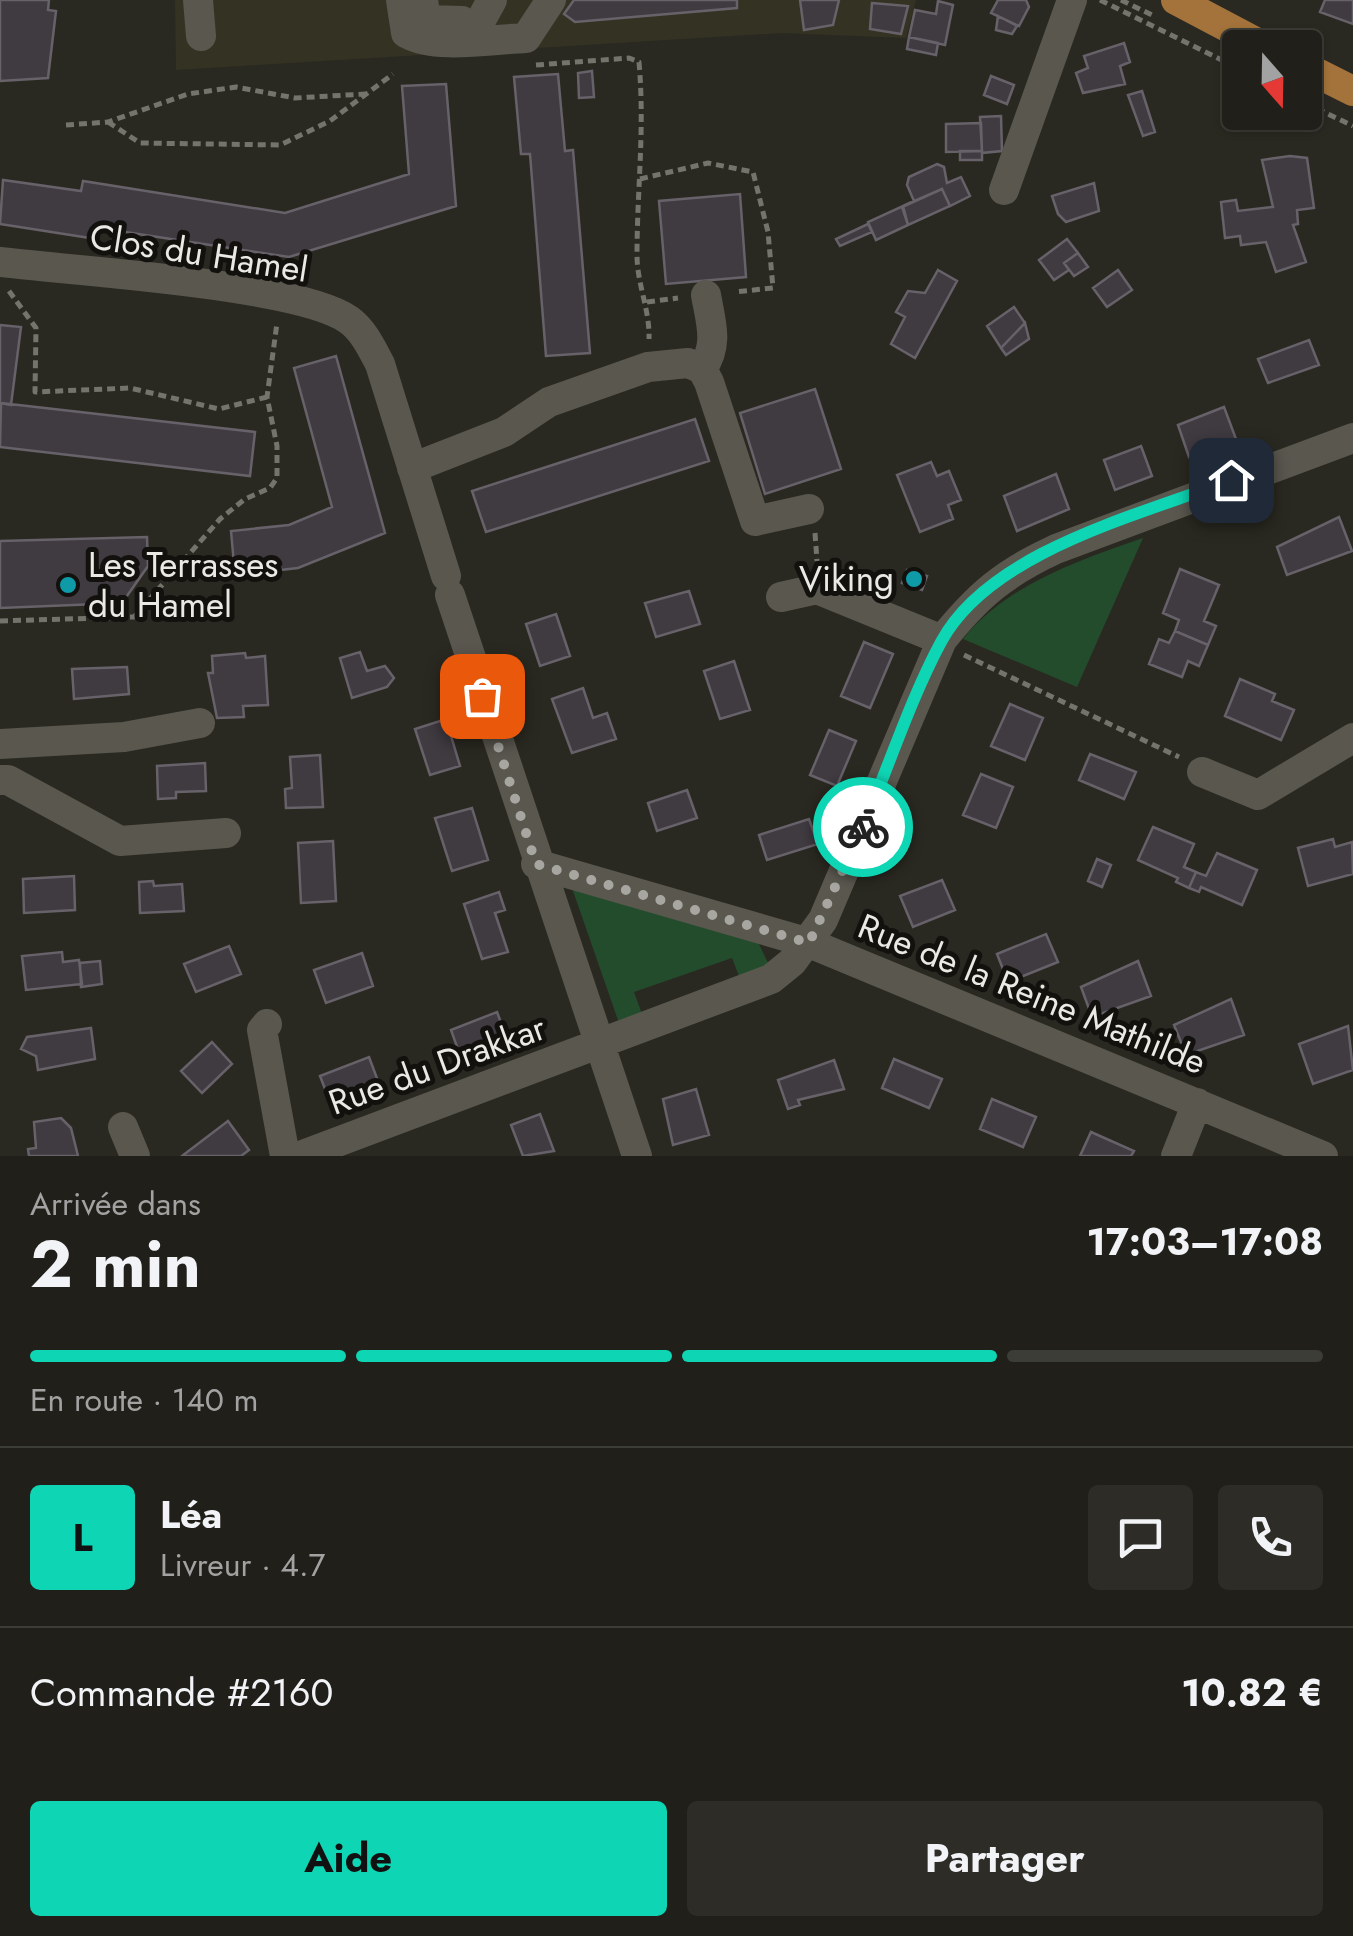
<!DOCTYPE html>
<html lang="fr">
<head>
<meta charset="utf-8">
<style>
  :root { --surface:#201f19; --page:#2d2c26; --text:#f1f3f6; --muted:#a2a2a2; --line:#3d3d38; --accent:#0ed5b4 }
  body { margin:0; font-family:Jost,sans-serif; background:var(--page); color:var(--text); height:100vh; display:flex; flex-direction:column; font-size:38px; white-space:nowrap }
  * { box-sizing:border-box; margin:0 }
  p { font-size:32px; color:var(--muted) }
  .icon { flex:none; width:55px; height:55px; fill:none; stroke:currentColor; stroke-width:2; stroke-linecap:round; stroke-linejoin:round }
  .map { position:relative; height:1156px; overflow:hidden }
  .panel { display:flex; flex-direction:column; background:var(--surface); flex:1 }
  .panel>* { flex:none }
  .needle { width:65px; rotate:160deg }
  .tools { position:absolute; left:1222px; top:30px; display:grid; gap:20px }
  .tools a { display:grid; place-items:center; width:100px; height:100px; border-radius:10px; background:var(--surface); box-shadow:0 2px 8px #0004,0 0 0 2px var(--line); font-size:50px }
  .pin { position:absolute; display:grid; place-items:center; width:85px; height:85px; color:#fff; margin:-42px; border-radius:20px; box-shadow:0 5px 15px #0006 }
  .courier { position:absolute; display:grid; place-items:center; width:100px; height:100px; margin:-50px; border:8px solid #0ed5b4; border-radius:50%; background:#fff; color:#222; box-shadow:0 2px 12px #0007 }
  .summary em { font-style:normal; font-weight:700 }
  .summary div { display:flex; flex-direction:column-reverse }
  .summary { display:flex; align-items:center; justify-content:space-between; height:170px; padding:0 30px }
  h1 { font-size:65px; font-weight:700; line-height:75px }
  .bar { display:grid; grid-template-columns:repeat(4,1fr); gap:15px 10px; align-content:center; height:120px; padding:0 30px }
  .bar i { height:12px; border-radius:8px; background:var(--line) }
  .bar .active { background:var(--accent) }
  .bar p { grid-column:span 4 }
  .line { display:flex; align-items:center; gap:25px; padding:0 30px; border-top:2px solid var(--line) }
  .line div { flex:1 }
  .round { display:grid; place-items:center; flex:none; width:105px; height:105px; border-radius:10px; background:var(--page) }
  .button { display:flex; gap:20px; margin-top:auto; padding:20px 30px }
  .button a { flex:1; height:115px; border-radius:10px; background:var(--accent); color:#111; font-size:40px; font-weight:700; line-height:115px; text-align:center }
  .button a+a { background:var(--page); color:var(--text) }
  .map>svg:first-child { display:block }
  .built { fill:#343223 }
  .green { fill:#234c2c }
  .building { fill:#403a41; stroke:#676169; stroke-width:2.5 }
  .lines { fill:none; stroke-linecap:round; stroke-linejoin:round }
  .path { stroke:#74736c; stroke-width:5; stroke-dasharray:8 5; stroke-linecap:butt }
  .minor { stroke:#59574e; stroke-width:30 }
  .major { stroke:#a4733b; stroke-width:30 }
  .done { stroke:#a7a6a0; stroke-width:10; stroke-dasharray:0 18 }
  .route { stroke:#0ed5b4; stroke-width:12 }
  .culture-dot { fill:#0f9aa8; stroke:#12110e; stroke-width:4 }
  .labels { text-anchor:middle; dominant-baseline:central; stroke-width:10; stroke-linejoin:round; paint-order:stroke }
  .street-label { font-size:35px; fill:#eae9e4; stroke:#12110e }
  .poi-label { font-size:35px; fill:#eae9e4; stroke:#12110e; text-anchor:start }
</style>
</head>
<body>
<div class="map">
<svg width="1353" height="1156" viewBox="0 0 1353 1156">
  <rect width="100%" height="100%" fill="#2a2921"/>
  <path class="built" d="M175 0H916L906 38 782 33 176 70Z"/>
  <path class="green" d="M1143 538 1077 687 963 639C1006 585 1079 560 1143 538Z
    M572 888 756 938 769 965 739 976 732 958 634 992 642 1014 619 1023Z"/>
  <path class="building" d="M0 0H49L48 10 56 11 48 78 0 81Z
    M574 0H737V8L575 22 564 14Z
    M800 0H839L833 25 804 30Z
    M998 0H1026L1029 7 1019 26 991 13Z
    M1325 0H1353V24L1320 12Z
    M938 1 953 5 945 45 909 37 915 10 936 14Z
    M872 3 908 6 901 34 870 29Z
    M998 16 1017 26 1012 34 996 30Z
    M909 37 938 43 936 55 907 49Z
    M1124 43 1130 62 1120 66 1125 84 1083 93 1076 73 1088 68 1084 56Z
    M592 71 594 97 579 98 578 73Z
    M558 74 565 151 573 150 590 353 546 356 530 154H521L514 77Z
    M991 76 1014 85 1007 104 984 95Z
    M446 84 456 206 289 257 92 227 90 238 0 224 3 180 81 191 83 181 285 213 409 174 402 86Z
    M1142 91 1155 132 1143 136 1128 95Z
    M1001 116 1002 151 982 153V160H960V151H982L980 117Z
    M981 123 982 151 946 152V124Z
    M1290 156 1307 158 1314 208 1297 210 1298 224 1293 225 1306 262 1276 272 1266 242 1241 245 1240 236 1225 238 1221 202 1236 200 1238 211 1273 207 1262 160Z
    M937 164 944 167 947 183 961 177 970 196 950 206 942 189 903 206 914 201 907 185 909 177Z
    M1094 183 1099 211 1066 222 1058 214 1052 196Z
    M942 189 950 206 908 225 902 207Z
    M740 194 746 277 666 284 659 201Z
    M903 206 908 225 876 240 868 222Z
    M868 224 872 232 840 246 836 239Z
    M1067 239 1078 253 1064 263 1069 270 1054 280 1039 260Z
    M1078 253 1088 267 1074 276 1064 263Z
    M938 270 957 281 915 358 891 344 905 317 896 312 908 291 925 293Z
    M1118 270 1132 290 1107 307 1093 288Z
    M1014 307 1025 323 1001 348 987 326Z
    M1025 323 1029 339 1006 355 1001 348Z
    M0 325 21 327 11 405 0 403Z
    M1309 340 1319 365 1268 383 1258 359Z
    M336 356 385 533 298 568 235 575 231 531 289 525 332 507 294 368Z
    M815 389 841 469 765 494 740 413Z
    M1 403 255 432 250 476 0 447Z
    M1224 407 1236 439 1189 457 1178 425Z
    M695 419 709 461 486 532 472 491Z
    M1141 446 1152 476 1115 490 1104 460Z
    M931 462 937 476 949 471 961 500 948 505 953 519 920 532 897 475Z
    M1056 474 1069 509 1017 531 1004 496Z
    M1339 517 1352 551 1287 575 1277 547Z
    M147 537 148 566 122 603 0 608V541Z
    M1180 569 1219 585 1204 621 1216 626 1208 645 1175 631 1179 620 1163 613Z
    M907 570 927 576 922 590 902 583Z
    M689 591 700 624 656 637 645 603Z
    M556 614 570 656 540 666 526 624Z
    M1175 631 1208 645 1199 666 1188 661 1182 677 1149 664 1159 639 1169 643Z
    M864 642 893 654 870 708 841 696Z
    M360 652 367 671 385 666 394 678 387 687 352 698 340 658Z
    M245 653 246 658 265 656 268 705 243 706 244 717 217 718 208 673H213L212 656Z
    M734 661 750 710 720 719 704 671Z
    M127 667 129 694 74 699 72 669Z
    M1240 679 1275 694 1272 701 1294 710 1281 740 1225 716Z
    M583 688 593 718 607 713 616 739 572 753 552 699Z
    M1010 704 1043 718 1025 760 991 746Z
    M446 719 460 766 430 775 415 729Z
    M829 730 856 741 837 786 810 775Z
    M1090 754 1136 772 1124 799 1079 780Z
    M320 755 323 807 286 808 285 789 292 788 290 757Z
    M205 763 206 791 176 792V798L158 799 157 766Z
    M981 774 1013 787 996 828 963 815Z
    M687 790 697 818 657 831 648 803Z
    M472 808 488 860 452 871 435 818Z
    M809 819 818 844 767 860 759 835Z
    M1153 827 1194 844 1184 867 1196 872 1189 888 1176 882 1178 878 1138 860Z
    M1333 839 1335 847 1352 842 1353 874 1308 886 1298 848Z
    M333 841 336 901 301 903 298 843Z
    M1217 853 1257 870 1242 905 1201 887 1199 892 1189 888 1196 872 1206 876Z
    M1097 859 1111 865 1102 887 1088 881Z
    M74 876 75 910 24 913 23 879Z
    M942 880 955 910 913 927 900 896Z
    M153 881 154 886 182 884 184 911 140 913 139 882Z
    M499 892 505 910 495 913 508 952 482 959 464 904Z
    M1046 934 1058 962 1008 982 997 954Z
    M229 946 241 974 196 992 184 964Z
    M62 952 63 962 79 960 82 984 26 990 22 956Z
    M362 953 373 986 326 1003 314 970Z
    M100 961 102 984 81 987 80 963Z
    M1138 961 1151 996 1092 1017 1081 987Z
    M1231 999 1244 1035 1186 1055 1174 1025Z
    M497 1012 508 1041 461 1058 451 1030Z
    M1348 1026 1353 1070 1313 1084 1299 1044Z
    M91 1028 95 1059 38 1070 36 1056 21 1049 27 1037Z
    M212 1042 232 1064 202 1093 181 1071Z
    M369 1057 381 1089 332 1107 320 1076Z
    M894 1059 942 1079 929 1108 882 1088Z
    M834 1060 844 1089 798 1100 800 1105 788 1109 778 1080Z
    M696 1089 709 1135 673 1145 663 1099Z
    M992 1099 1036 1117 1023 1147 980 1129Z
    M540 1114 554 1151 523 1156 511 1125Z
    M61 1118 71 1128 78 1156H29L28 1149 36 1148 34 1122Z
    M228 1121 249 1150 241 1156H182Z
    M1091 1132 1134 1151 1131 1156H1080Z"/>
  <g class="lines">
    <path class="path" d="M1100 0 1240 69
      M1121 0 1154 16
      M536 65 629 58 639 62C645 131 637 188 637 255 637 284 650 310 649 339
      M1305 103 1353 126
      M108 122 140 143 280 145 330 121 393 74
      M66 125 108 122 188 94 236 87 295 98 365 94
      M640 179 708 163 753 172 768 232 773 288 734 292
      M9 291 36 328 35 392 130 388 219 409 267 397
      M647 302 678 298
      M815 533 817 561
      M0 621 134 617 220 519 245 499 270 488 277 478V446L267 397 277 323
      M964 655 1179 757"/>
    <path class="minor" d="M198 0 201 36
      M401 0 406 33C437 50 491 39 526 38L551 0
      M423 0 426 20 462 21
      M481 20 492 0
      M1004 190 1072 0
      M0 262C72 271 299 284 349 320 364 331 372 349 380 364L446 576
      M702 369C719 345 711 323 706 295
      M412 468 504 432 549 402 648 367 688 363 702 369 709 382 755 521 809 509
      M450 595 637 1156
      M781 597 817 589 942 640
      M0 744 124 737 200 723
      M1202 772 1258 795 1353 738
      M0 780H8L120 841 226 833
      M536 864 809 943 1323 1156
      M267 1024 262 1030 285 1156
      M123 1127 135 1156
      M300 1156 771 979 792 962 823 920 942 640C978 595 1004 573 1056 549L1353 438
      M1176 1156 1197 1103"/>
    <path class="major" d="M1176 0 1267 48
      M1305 67 1353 91"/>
  </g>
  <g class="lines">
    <path class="done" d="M482 696 536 864 809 943 863 827"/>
    <path class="route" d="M863 827C889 766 910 700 941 642 990 551 1140 515 1231 480"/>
  </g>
  <g class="culture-dot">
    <circle cx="914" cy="579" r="10"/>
    <circle cx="68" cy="585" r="10"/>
  </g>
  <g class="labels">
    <g class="street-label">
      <text transform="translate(199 253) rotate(9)">Clos du Hamel</text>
      <text transform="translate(1032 994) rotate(22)">Rue de la Reine Mathilde</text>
      <text transform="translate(437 1065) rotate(-20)">Rue du Drakkar</text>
    </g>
    <g class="poi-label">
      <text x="88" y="565">Les Terrasses<tspan x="88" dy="40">du Hamel</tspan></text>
      <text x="894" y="579" text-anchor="end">Viking</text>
    </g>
  </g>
</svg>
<div class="tools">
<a><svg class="needle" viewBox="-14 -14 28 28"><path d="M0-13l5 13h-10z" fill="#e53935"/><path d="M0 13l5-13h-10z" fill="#a2a2a2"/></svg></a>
</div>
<div class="pin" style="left:482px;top:696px;background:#ea580c"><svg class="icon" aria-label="bag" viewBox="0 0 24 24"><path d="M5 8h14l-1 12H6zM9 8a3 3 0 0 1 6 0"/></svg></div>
<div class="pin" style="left:1231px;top:480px;background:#1f2937"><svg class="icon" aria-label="home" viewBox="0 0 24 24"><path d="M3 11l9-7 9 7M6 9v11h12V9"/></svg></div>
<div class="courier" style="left:863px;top:827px"><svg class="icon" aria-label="bike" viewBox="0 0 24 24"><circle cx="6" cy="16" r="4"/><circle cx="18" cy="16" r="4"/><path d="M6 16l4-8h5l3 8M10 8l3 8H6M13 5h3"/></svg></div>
</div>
<section class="panel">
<div class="summary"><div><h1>2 min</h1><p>Arrivée dans</p></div><em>17:03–17:08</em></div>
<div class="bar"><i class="active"></i><i class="active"></i><i class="active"></i><i></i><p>En route · 140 m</p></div>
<div class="line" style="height:180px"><b class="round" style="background:var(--accent);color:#111">L</b><div><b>Léa</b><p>Livreur · 4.7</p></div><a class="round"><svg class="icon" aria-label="chat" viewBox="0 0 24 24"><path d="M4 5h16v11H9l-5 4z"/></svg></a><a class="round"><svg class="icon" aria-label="phone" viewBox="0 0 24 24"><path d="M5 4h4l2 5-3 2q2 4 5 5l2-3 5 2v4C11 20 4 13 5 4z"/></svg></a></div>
<div class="line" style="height:130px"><div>Commande #2160</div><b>10.82 €</b></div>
<div class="button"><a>Aide</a><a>Partager</a></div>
</section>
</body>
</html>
